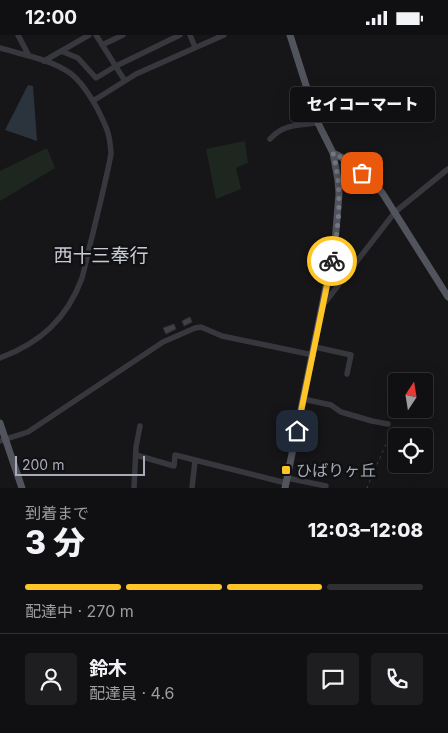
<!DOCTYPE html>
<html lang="ja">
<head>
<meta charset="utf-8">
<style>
  :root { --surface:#101012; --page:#1e1e20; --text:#f1f3f6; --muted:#9c9d9f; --line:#303032; --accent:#ffc527 }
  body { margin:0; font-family:Inter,"Noto Sans JP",sans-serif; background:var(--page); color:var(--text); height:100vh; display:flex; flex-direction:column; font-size:19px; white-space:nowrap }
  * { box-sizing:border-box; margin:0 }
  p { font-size:16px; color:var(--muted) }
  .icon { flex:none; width:28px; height:28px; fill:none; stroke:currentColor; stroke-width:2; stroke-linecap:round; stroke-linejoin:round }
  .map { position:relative; height:453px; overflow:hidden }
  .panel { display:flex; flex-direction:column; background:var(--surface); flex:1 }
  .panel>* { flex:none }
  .needle { width:32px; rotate:12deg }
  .fabs { position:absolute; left:388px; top:338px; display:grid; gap:10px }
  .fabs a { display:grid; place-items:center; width:45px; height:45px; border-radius:5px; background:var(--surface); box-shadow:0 5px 20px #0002,0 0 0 1px var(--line); font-size:25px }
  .scale { position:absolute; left:15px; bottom:12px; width:130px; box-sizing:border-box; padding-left:5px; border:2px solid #a7abb9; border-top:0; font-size:14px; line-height:18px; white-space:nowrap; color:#a7abb9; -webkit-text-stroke:4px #111113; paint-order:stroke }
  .pin { position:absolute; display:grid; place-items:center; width:42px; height:42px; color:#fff; margin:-21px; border-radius:10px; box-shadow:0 2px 8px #0006 }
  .courier { position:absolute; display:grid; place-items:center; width:50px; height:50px; margin:-25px; border:4px solid #ffc527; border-radius:50%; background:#fff; color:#222; box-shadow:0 1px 6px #0007 }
  .bubble { position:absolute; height:35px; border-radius:5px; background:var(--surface); box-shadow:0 5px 20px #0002,0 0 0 1px var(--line); font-size:16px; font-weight:800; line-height:35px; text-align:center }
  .headline em { font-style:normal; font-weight:800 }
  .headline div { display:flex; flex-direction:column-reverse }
  .headline { display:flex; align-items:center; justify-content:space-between; height:85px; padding:0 25px }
  h1 { font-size:32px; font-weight:800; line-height:38px }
  .bar { display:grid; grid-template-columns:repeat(4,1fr); gap:8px 5px; align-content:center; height:60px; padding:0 25px }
  .bar i { height:6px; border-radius:4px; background:var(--line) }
  .bar .on { background:var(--accent) }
  .bar p { grid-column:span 4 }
  .line { display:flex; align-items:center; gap:12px; padding:0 25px; border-top:1px solid var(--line) }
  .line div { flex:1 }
  .round { display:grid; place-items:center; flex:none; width:52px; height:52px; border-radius:5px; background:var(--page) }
  .status { display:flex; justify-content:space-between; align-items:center; height:35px; padding:0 25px; background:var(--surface); direction:ltr }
  .status svg { height:14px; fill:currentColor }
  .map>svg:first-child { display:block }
  .built { fill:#222225 }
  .green { fill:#1e271f }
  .water { fill:#2b343d }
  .building { fill:#404045; stroke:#303034 }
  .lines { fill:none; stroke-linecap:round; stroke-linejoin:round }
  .path { stroke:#3d3e45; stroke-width:1; stroke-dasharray:2.5 4; stroke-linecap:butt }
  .minor { stroke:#37373e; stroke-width:5.5 }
  .major { stroke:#52545d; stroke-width:7 }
  .done { stroke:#747781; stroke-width:5; stroke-dasharray:0 9 }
  .route { stroke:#ffc527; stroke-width:6 }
  .poi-dot { fill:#ffc527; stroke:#111113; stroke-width:2 }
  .labels { text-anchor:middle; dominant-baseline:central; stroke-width:5; stroke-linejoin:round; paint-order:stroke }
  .poi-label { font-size:16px; fill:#a7abb9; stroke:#111113; text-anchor:start }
  .quarter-label { font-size:19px; fill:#c8cbd5; stroke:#111113 }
</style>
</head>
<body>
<div class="status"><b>12:00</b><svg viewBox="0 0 49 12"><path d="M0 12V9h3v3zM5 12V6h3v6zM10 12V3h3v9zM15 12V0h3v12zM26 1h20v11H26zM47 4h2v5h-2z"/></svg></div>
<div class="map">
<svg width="448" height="453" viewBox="0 0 448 453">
  <rect width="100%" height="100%" fill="#161618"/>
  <path class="built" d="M342 128H344L365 143 342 157 338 130Z"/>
  <path class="green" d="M245 106 248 128 236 133 241 154 216 164 206 114Z
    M47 113 55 133 0 166V136Z"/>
  <path class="water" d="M28 50 33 51 37 106 5 95Z"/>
  <path class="building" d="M357 140 360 145 349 152 346 146Z
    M190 282 192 287 184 291 182 286Z
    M174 289 176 294 166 299 163 293Z"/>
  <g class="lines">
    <path class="path" d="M368 453 367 452 394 391"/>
    <path class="minor" d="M18 0 29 21
      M96 0 125 46
      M190 0 195 12
      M102 10 123 0
      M0 13C23 20 50 24 70 38 82 47 91 62 98 75 107 93 110 99 111 119 106 146 99 172 93 198 89 213 86 228 82 243 67 284 40 308 0 323
      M61 16 78 23 96 43 116 31 180 0
      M44 26 89 0
      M93 66 136 39 224 0
      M270 104C283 89 299 90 318 88
      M323 270 395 177 443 138 448 134
      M315 312 351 320 347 339
      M303 364 331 370 341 377 372 386 388 389
      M0 406 28 397 163 307 195 293 201 292 222 301 313 320
      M136 420 174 431 175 420 286 448
      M287 443 326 451
      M134 453 136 412 140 391
      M192 453 195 426"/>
    <path class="major" d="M333 118C351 126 371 144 383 159L448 262
      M0 388 22 453
      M285 453 335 208 339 159 338 145 333 118 318 88 290 0"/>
  </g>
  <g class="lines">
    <path class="done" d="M332 226C339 191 343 154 333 118L346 125 362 138"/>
    <path class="route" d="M297 396 332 226"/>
  </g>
  <rect class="poi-dot" x="281" y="430" width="10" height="10" rx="2.5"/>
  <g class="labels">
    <g class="poi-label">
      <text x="296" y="435">ひばりヶ丘</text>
    </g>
    <g class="quarter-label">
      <text x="101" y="220">西十三奉行</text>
    </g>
  </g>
</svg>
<div class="fabs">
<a><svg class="needle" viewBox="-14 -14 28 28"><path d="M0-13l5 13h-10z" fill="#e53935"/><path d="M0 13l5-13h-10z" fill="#9c9d9f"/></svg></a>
<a><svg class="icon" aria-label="locate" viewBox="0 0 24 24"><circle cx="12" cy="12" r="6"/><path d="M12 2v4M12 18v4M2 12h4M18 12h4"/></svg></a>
</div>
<div class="scale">200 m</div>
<div class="pin" style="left:362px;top:138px;background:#ea580c"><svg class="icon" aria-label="bag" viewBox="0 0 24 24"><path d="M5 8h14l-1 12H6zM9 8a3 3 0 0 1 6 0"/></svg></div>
<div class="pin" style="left:297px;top:396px;background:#1f2937"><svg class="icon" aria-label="home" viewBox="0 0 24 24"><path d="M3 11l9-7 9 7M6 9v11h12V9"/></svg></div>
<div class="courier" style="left:332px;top:226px"><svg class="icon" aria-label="bike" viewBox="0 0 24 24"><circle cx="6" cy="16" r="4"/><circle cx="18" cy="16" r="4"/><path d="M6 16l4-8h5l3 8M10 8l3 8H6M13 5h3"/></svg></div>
<div class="bubble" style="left:290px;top:52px;width:145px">セイコーマート</div>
</div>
<section class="panel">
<div class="headline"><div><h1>3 分</h1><p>到着まで</p></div><em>12:03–12:08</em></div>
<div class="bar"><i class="on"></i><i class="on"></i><i class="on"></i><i></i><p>配達中 · 270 m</p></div>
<div class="line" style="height:90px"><a class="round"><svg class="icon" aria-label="person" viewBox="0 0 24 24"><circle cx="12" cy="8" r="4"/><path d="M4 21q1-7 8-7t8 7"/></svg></a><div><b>鈴木</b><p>配達員 · 4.6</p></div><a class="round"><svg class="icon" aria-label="chat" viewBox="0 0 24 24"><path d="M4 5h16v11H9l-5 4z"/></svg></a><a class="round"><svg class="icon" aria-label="phone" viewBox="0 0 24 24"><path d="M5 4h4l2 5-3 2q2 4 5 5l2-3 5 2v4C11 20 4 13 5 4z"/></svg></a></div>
</section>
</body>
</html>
